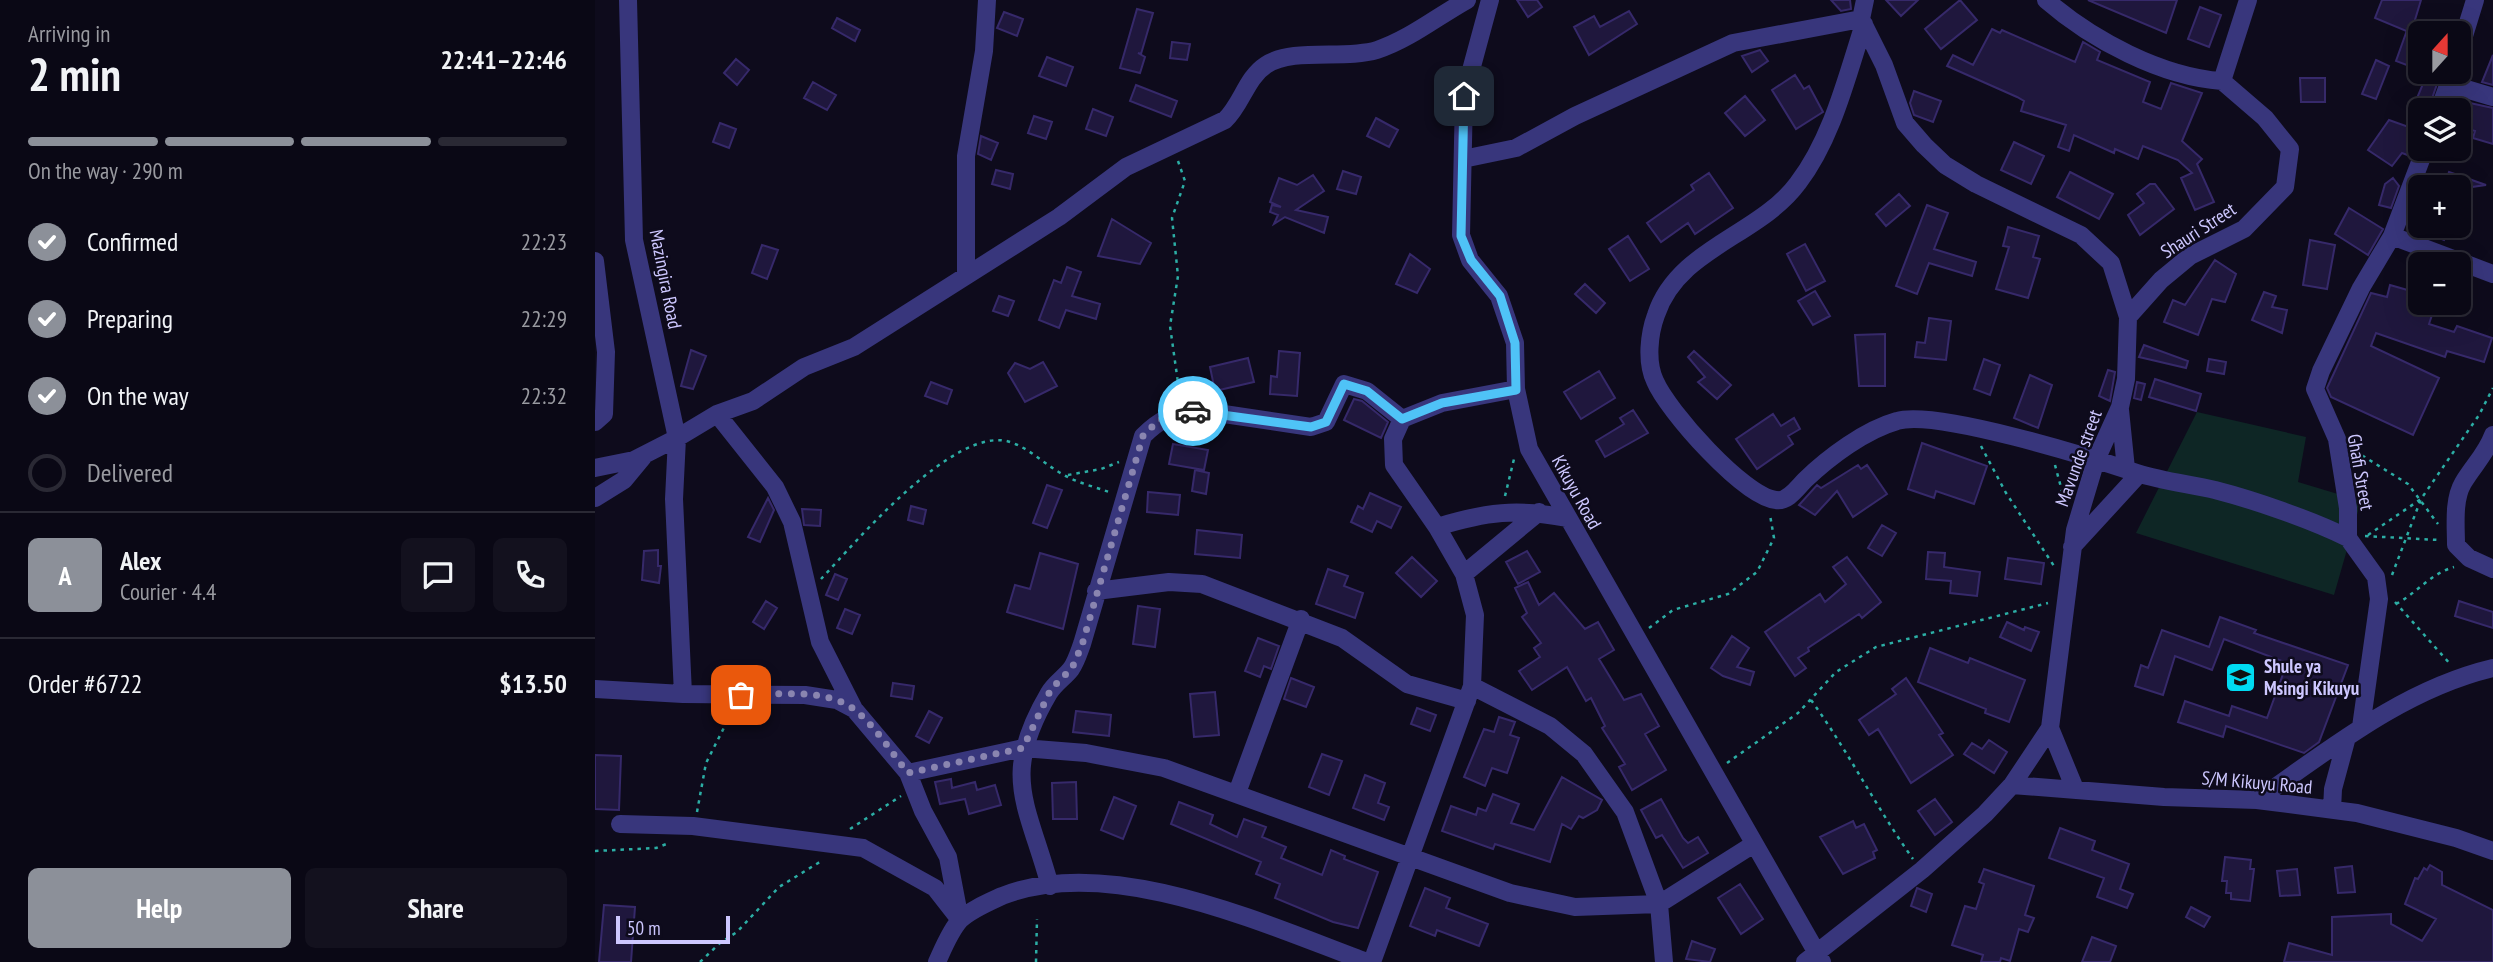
<!DOCTYPE html>
<html lang="en">
<head>
<meta charset="utf-8">
<style>
  :root { --surface:#0a0815; --page:#13111e; --text:#f1f3f6; --muted:#999aa0; --line:#2a2934; --accent:#8c9099 }
  body { margin:0; font-family:"PT Sans Narrow",sans-serif; background:var(--page); color:var(--text); height:100vh; display:flex; flex-direction:column; font-size:26px; white-space:nowrap }
  * { box-sizing:border-box; margin:0 }
  p { font-size:23px; color:var(--muted) }
  .icon { flex:none; width:38px; height:38px; fill:none; stroke:currentColor; stroke-width:2; stroke-linecap:round; stroke-linejoin:round }
  .map { position:relative; flex:1; overflow:hidden }
  .drawer { display:flex; flex-direction:column; background:var(--surface); width:595px }
  .drawer>* { flex:none }
  .needle { width:46px; rotate:21deg }
  .buttons { position:absolute; left:1813px; top:21px; display:grid; gap:14px }
  .buttons a { display:grid; place-items:center; width:63px; height:63px; border-radius:10px; background:var(--surface); box-shadow:0 7px 28px #0002,0 0 0 2px var(--line); font-size:35px }
  .scale { position:absolute; left:21px; bottom:18px; width:114px; box-sizing:border-box; padding-left:7px; border:4px solid #cdc7ff; border-top:0; font-size:19px; line-height:24px; white-space:nowrap; color:#cdc7ff; -webkit-text-stroke:5px #0e0b1c; paint-order:stroke }
  .pin { position:absolute; display:grid; place-items:center; width:60px; height:60px; color:#fff; margin:-30px; border-radius:14px; box-shadow:0 4px 10px #0006 }
  .courier { position:absolute; display:grid; place-items:center; width:70px; height:70px; margin:-35px; border:5px solid #4fc3f7; border-radius:50%; background:#fff; color:#222; box-shadow:0 2px 9px #0007 }
  .overview em { font-style:normal; font-weight:600 }
  .overview div { display:flex; flex-direction:column-reverse }
  .overview { display:flex; align-items:center; justify-content:space-between; height:119px; padding:0 28px }
  h1 { font-size:46px; font-weight:600; line-height:52px }
  .bar { display:grid; grid-template-columns:repeat(4,1fr); gap:10px 7px; align-content:center; height:84px; padding:0 28px }
  .bar i { height:9px; border-radius:5px; background:var(--line) }
  .bar .current { background:var(--accent) }
  .bar p { grid-column:span 4 }
  .line { display:flex; align-items:center; gap:18px; padding:0 28px; border-top:2px solid var(--line) }
  .line div { flex:1 }
  .round { display:grid; place-items:center; flex:none; width:74px; height:74px; border-radius:10px; background:var(--page) }
  ol { padding:0 28px; list-style:none }
  li { display:flex; align-items:center; gap:21px; height:77px }
  li p { margin-inline-start:auto }
  li .icon { padding:7px; border-radius:50%; background:var(--accent); color:#fff; stroke-width:4 }
  li:last-child { color:var(--muted) }
  li i { width:38px; height:38px; border:4px solid var(--line); border-radius:50% }
  .action { display:flex; gap:14px; margin-top:auto; padding:14px 28px }
  .action a { flex:1; height:80px; border-radius:10px; background:var(--accent); color:#fff; font-size:28px; font-weight:600; line-height:80px; text-align:center }
  .action a+a { background:var(--page); color:var(--text) }
  main { display:flex; flex:1; min-height:0 }
  .map>svg:first-child { display:block }
  .green { fill:#0e2625 }
  .building { fill:#1f173d; stroke:#36296a; stroke-width:2 }
  .lines { fill:none; stroke-linecap:round; stroke-linejoin:round }
  .path { stroke:#2caea5; stroke-width:2.5; stroke-dasharray:3.5 5; stroke-linecap:butt }
  .minor { stroke:#38367c; stroke-width:18 }
  .done { stroke:#8a85b0; stroke-width:7; stroke-dasharray:0 12.6 }
  .route { stroke:#4fc3f7; stroke-width:9 }
  .labels { text-anchor:middle; dominant-baseline:central; stroke-width:5; stroke-linejoin:round; paint-order:stroke }
  .street-label { font-size:19px; fill:#cdc7ff; stroke:#0e0b1c }
  .poi-label { font-size:19px; font-weight:bold; fill:#cdc7ff; stroke:#0e0b1c; text-anchor:start }
</style>
</head>
<body>
<main>
<section class="drawer">
<div class="overview"><div><h1>2 min</h1><p>Arriving in</p></div><em>22:41–22:46</em></div>
<div class="bar"><i class="current"></i><i class="current"></i><i class="current"></i><i></i><p>On the way · 290 m</p></div>
<ol>
<li><svg class="icon" aria-label="check" viewBox="0 0 24 24"><path d="M5 12l5 5 9-10"/></svg>Confirmed<p>22:23</p></li>
<li><svg class="icon" aria-label="check" viewBox="0 0 24 24"><path d="M5 12l5 5 9-10"/></svg>Preparing<p>22:29</p></li>
<li><svg class="icon" aria-label="check" viewBox="0 0 24 24"><path d="M5 12l5 5 9-10"/></svg>On the way<p>22:32</p></li>
<li><i></i>Delivered</li>
</ol>
<div class="line" style="height:126px"><b class="round" style="background:var(--accent);color:#fff">A</b><div><b>Alex</b><p>Courier · 4.4</p></div><a class="round"><svg class="icon" aria-label="chat" viewBox="0 0 24 24"><path d="M4 5h16v11H9l-5 4z"/></svg></a><a class="round"><svg class="icon" aria-label="phone" viewBox="0 0 24 24"><path d="M5 4h4l2 5-3 2q2 4 5 5l2-3 5 2v4C11 20 4 13 5 4z"/></svg></a></div>
<div class="line" style="height:91px"><div>Order #6722</div><b>$13.50</b></div>
<div class="action"><a>Help</a><a>Share</a></div>
</section>
<div class="map">
<svg width="1898" height="962" viewBox="0 0 1898 962">
  <rect width="100%" height="100%" fill="#0e0b1c"/>
  <path class="green" d="M1602 412 1711 437 1703 482 1766 501 1739 595 1541 533Z"/>
  <path class="building" d="M922 0H942L947 7 933 17Z
    M1236 0H1255L1256 9 1246 11Z
    M1291 0H1323L1306 16Z
    M1365 0 1382 20 1346 49 1330 29Z
    M1493 0H1582L1571 33Z
    M1787 0H1826L1816 33 1780 18Z
    M1605 7 1626 15 1614 47 1593 39Z
    M542 9 558 13 546 54 543 53 550 57 545 73 525 68Z
    M1034 11 1042 24 994 55 979 27 999 16 1005 27Z
    M409 12 428 19 422 36 402 28Z
    M242 18 265 30 260 41 237 28Z
    M1397 29 1405 33 1407 30 1480 62 1488 42 1505 52 1502 60 1555 82 1548 102 1566 109 1576 83 1607 93 1587 141 1607 159 1602 164 1619 202 1600 210 1586 178 1597 173 1583 160 1548 146 1543 159 1520 149 1519 153 1479 135 1474 151 1463 147 1471 125 1426 111 1429 101 1422 97 1352 66 1358 55 1378 65Z
    M1811 33 1825 38V70L1801 61Z
    M577 42 595 44 592 60 575 58Z
    M1165 50 1173 61 1157 72 1147 56Z
    M1898 55V85L1887 82Z
    M452 57 478 67 471 86 444 76Z
    M141 59 154 70 142 85 129 73Z
    M1781 60 1794 66 1781 99 1767 94Z
    M1200 75 1209 89 1214 86 1228 112 1201 129 1177 90Z
    M1705 78H1730V102H1706Z
    M1830 79 1842 84 1833 110H1817Z
    M218 82 241 95 232 110 209 98Z
    M541 85 582 101 576 117 535 101Z
    M1319 91 1346 101 1338 122 1319 115 1315 103Z
    M1150 96 1170 120 1150 136 1130 113Z
    M1875 103 1898 108V144L1878 138 1880 131 1868 128Z
    M498 109 518 117 511 136 491 129Z
    M439 116 457 122 451 139 433 133Z
    M781 118 803 130 794 147 772 136Z
    M1794 120 1825 131 1815 156 1807 153 1797 166 1773 150Z
    M125 123 141 129 134 148 118 142Z
    M386 136 403 143 396 160 383 154Z
    M1419 142 1449 156 1436 184 1406 170Z
    M401 170 418 174 415 189 397 184Z
    M748 171 766 177 761 194 742 189Z
    M1475 172 1518 194 1504 219 1462 197Z
    M1854 172 1891 185 1877 187 1866 219 1864 187H1849Z
    M1114 173 1138 208 1100 234 1093 223 1066 242 1052 223 1099 190 1096 185Z
    M718 175 729 191 701 210 733 217 729 233 690 217 679 224 683 215 675 212 677 205 686 207 675 202 684 178 702 185Z
    M1798 178 1804 186 1796 208 1784 205 1790 184Z
    M1555 184H1560L1579 209 1545 235 1533 215 1549 203 1542 194Z
    M1304 194 1315 206 1291 226 1281 214Z
    M1332 205 1353 213 1339 249 1381 262 1377 276 1334 263 1322 294 1301 286Z
    M1754 208 1788 229 1773 255 1740 234Z
    M517 219 556 243 545 264 503 256Z
    M1814 226H1854L1849 240Z
    M1413 227 1444 236 1438 257 1445 259 1433 298 1401 289 1414 247 1408 246Z
    M1033 236 1054 269 1035 281 1014 249Z
    M1715 240 1740 245 1732 289 1708 285Z
    M1210 244 1230 281 1211 291 1192 254Z
    M167 245 183 250 172 279 157 273Z
    M815 254 835 269 822 293 801 284Z
    M1620 260 1641 274 1630 302 1617 299 1603 335 1569 322 1578 300 1590 305Z
    M472 267 486 272 477 296 505 304 501 319 471 310 464 328 444 320 459 280 466 283Z
    M990 284 1010 303 1001 313 980 294Z
    M1795 285 1816 291 1813 303H1841L1834 324 1859 332 1862 326 1897 338 1889 362 1852 351 1850 357 1781 333 1776 346 1844 378 1818 435 1736 397 1732 388 1776 293 1792 297Z
    M1220 291 1235 316 1218 325 1203 301Z
    M1669 292 1681 296 1677 307 1692 310 1687 333 1657 320Z
    M404 296 419 301 413 316 398 311Z
    M1334 318 1356 321 1351 360 1320 357 1322 342 1330 343Z
    M1290 334V386H1264L1260 335Z
    M1549 345 1593 361 1591 368 1544 357Z
    M96 350 111 356 98 389 86 386Z
    M684 351 705 353 702 396 675 394 676 376 682 377Z
    M1099 351 1136 385 1122 399 1103 382 1110 377 1093 357Z
    M653 358 659 382 620 391 615 367Z
    M1389 359 1405 365 1395 395 1379 389Z
    M1614 359 1631 362 1629 374 1612 371Z
    M448 362 462 386 430 402 413 373 420 363 435 369Z
    M1513 370 1520 372 1515 401 1504 396Z
    M1004 371 1020 398 986 419 969 392Z
    M1435 375 1457 385 1443 428 1419 418Z
    M1560 379 1606 394 1601 411 1554 397Z
    M336 382 357 390 352 404 330 396Z
    M1542 382 1550 384 1546 400 1539 398Z
    M759 399 767 401 793 422 786 438 749 420Z
    M1038 410 1053 433 1010 457 1001 441 1029 424 1025 418Z
    M1178 414 1186 426 1199 418 1205 429 1193 436 1198 444 1162 469 1141 439Z
    M1327 443 1392 466 1379 504 1341 491 1339 498 1313 489Z
    M578 444 613 450 609 470 574 464Z
    M1263 465 1266 469 1272 465 1292 494 1258 517 1242 491 1220 515 1204 505 1222 485 1226 488Z
    M600 470 614 473 611 494 597 491Z
    M452 485 467 490 452 528 438 523Z
    M553 492 585 495 583 515 552 512Z
    M775 493 806 507 796 528 782 521 777 532 756 522 763 506 768 509Z
    M173 498 179 510 165 542 153 537Z
    M316 506 331 510 328 524 313 520Z
    M207 509 226 510 225 526 209 525Z
    M1287 525 1301 533 1287 556 1273 548Z
    M602 530 647 535 645 558 600 554Z
    M63 550V566H66L64 583 47 580 49 551Z
    M932 551 945 572 923 584 911 562Z
    M1333 552 1350 553 1349 567 1385 572 1382 596 1355 593 1356 581 1331 579Z
    M445 553 483 564 468 629 412 612 420 585 435 589Z
    M817 557 842 581 826 597 801 573Z
    M1252 557 1286 602 1267 618 1264 614 1213 648 1214 651 1203 658 1211 668 1200 676 1170 632 1225 594 1230 602 1251 584 1238 567Z
    M1413 558 1449 563 1446 584 1410 579Z
    M733 569 753 576 749 586 768 593 760 618 721 604Z
    M240 574 252 579 243 600 231 595Z
    M933 582 944 605 959 593 990 629 1003 622 1019 650 1004 659 1029 700 1046 694 1064 726 1050 734 1071 770 1037 790 1024 767 1030 764 1007 728 1010 726 996 698 991 701 972 667 937 690 924 671 945 657 939 648 946 643 927 617 932 613 920 588Z
    M171 601 182 608 169 629 158 622Z
    M1864 601 1898 612V628L1860 616Z
    M543 606 565 609 560 647 538 644Z
    M250 609 265 615 257 634 242 628Z
    M1625 617 1661 630 1659 633 1753 665 1724 742 1709 753 1631 726 1628 737 1583 722 1590 701 1634 716 1637 706 1672 718 1692 663 1629 639 1617 670 1580 656 1568 695 1540 686 1546 665 1553 668 1567 630 1614 647Z
    M1412 622 1429 630 1430 627 1444 632 1436 651 1405 637Z
    M1137 636 1154 648 1142 667 1159 672 1155 685 1128 676 1116 668Z
    M663 638 684 646 676 669 669 666 665 677 650 671Z
    M1335 648 1373 663 1375 658 1430 680 1414 722 1390 713 1391 709 1323 682Z
    M696 678 719 687 711 707 689 699Z
    M1311 678 1348 733 1344 735 1358 755 1316 783 1283 729 1274 735 1264 720 1301 694 1297 689Z
    M298 683 319 686 317 699 296 696Z
    M620 692 624 735 599 737 595 694Z
    M822 708 841 715 835 731 816 724Z
    M334 711 347 718 334 743 321 736Z
    M481 711 516 715 514 736 478 732Z
    M904 717 920 722 915 735 924 738 912 773 897 768 890 786 869 777 889 729 899 732Z
    M1394 740 1412 752 1399 773 1369 754 1377 743 1387 749Z
    M727 754 747 761 734 795 714 787Z
    M0 755 26 756 24 810 0 809Z
    M770 775 790 783 783 803 794 807 789 820 758 808Z
    M967 777 1007 800 1002 810 988 818 984 816 976 829 967 824 955 862 900 844 898 849 847 831 856 806 881 815 883 808 891 811 898 794 924 804 916 823 939 830Z
    M356 779 357 788 380 782 382 790 400 785 406 805 374 814 370 799 345 804 340 782Z
    M481 782 482 819H458L457 783Z
    M519 797 541 806 528 839 506 830Z
    M1066 799 1088 838 1093 843 1103 837 1113 853 1088 868 1067 835 1061 838 1046 810Z
    M1340 799 1357 822 1340 835 1323 811Z
    M584 802 618 815 615 824 642 837 649 819 671 827 667 837 691 847 686 858 727 875 736 850 750 856 749 859 783 872 763 928 738 922 680 898 685 884 661 874 666 862 576 824Z
    M1258 821 1261 828 1269 824 1282 850 1278 852 1280 858 1248 874 1225 837Z
    M1465 828 1500 841 1497 850 1534 864 1525 889 1538 894 1532 908 1502 897 1509 878 1454 858Z
    M1630 857 1656 860 1655 869H1659L1655 901 1636 899V893H1631L1632 881H1627Z
    M1835 865 1847 872V885L1898 910V962H1689L1694 943 1737 955V917L1796 914V924L1827 941 1841 919 1810 904 1820 878 1823 879 1829 868 1832 870Z
    M1757 866 1760 892 1743 893 1740 868Z
    M1389 869 1439 886 1430 915 1439 918 1433 932 1424 929 1415 961 1406 958 1405 962H1386L1388 955 1357 945 1370 906 1381 909 1389 884 1384 882Z
    M1702 869 1705 895 1685 896 1682 871Z
    M1145 884 1168 919 1146 934 1123 898Z
    M830 888 855 898 851 908 893 924 884 946 842 930 840 936 815 926Z
    M1322 888 1337 894 1331 912 1316 906Z
    M9 905 40 907 36 962H4Z
    M1596 907 1615 917 1609 927 1591 917Z
    M1497 937 1521 946 1515 962H1487Z
    M1097 941 1120 949 1115 962 1091 959Z"/>
  <g class="lines">
    <path class="path" d="M583 161 590 181 577 218 583 276 575 326 585 397
      M1386 446 1411 493 1459 566
      M1760 451 1813 484 1843 524
      M1460 465 1471 506
      M473 475 506 469 524 462
      M910 496 919 459
      M1773 535 1826 499
      M1770 536 1844 540
      M1797 575 1826 499 1884 415 1898 388
      M226 579C260 543 360 424 415 442 436 449 450 465 469 475 483 483 500 487 514 492
      M1800 602 1856 665
      M1801 604C1822 593 1835 574 1859 567
      M1054 628 1078 610 1133 594 1162 572 1179 538 1175 515
      M1216 700C1253 751 1281 807 1318 859
      M1132 763 1203 713 1241 672 1281 647 1453 603
      M102 812 111 763 138 710
      M255 829 306 796
      M0 851 61 848 74 843
      M105 962 125 943 142 932 184 887 228 860
      M441 962 442 919"/>
    <path class="minor" d="M895 0 869 96 866 235 875 260 904 296 920 343 921 389 934 449 1227 962
      M1451 0C1497 40 1567 77 1627 81
      M1269 24C1252 76 1237 139 1203 183 1164 236 1083 248 1061 315 1054 334 1051 362 1060 381 1072 410 1149 497 1181 500 1193 502 1202 488 1210 480 1234 457 1270 430 1302 421 1341 409 1497 458 1542 473 1567 481 1594 484 1620 490 1659 500 1717 520 1753 538
      M1864 52 1880 0
      M1854 84 1898 97
      M1844 110 1858 72
      M868 159 921 148 980 116 1138 43 1266 19
      M1797 236 1898 274
      M0 261 11 352 9 414 0 422
      M371 274V156L389 51 392 0
      M1533 317 1566 280 1595 256 1649 229 1690 187 1695 149 1670 118 1627 81 1653 0
      M1525 410 1531 469
      M122 414 180 487 197 522 225 642 259 709
      M1898 435C1891 454 1878 466 1868 483 1858 500 1861 526 1861 545L1874 558 1898 569
      M0 468 39 460 82 438 39 240 33 0
      M0 498 29 480 48 457
      M842 527C891 512 922 508 972 518
      M1477 547 1544 474
      M869 574 944 512
      M501 591 574 582 607 584 747 638 812 684 872 701
      M877 686 955 726 989 754 1030 812 1064 904 1069 962
      M0 689 88 694 210 695 242 700 259 709 313 773 328 811 353 857 365 920
      M88 694 79 499 82 438 122 414 158 401 209 367 259 347 464 217 531 167 630 120C647 104 651 78 671 65 698 47 750 60 782 50 815 39 843 16 872 0
      M1766 727 1784 599 1781 577 1753 538V508L1742 439 1720 389 1726 371 1766 288 1797 236 1830 149
      M1455 728 1480 789
      M313 773 428 748 491 753 569 768 915 893 980 907 1064 904 1159 844
      M1417 785 1569 797 1662 800 1762 813 1861 838 1898 851
      M642 793 706 619
      M1662 800C1735 749 1809 689 1898 668
      M1737 810 1738 789 1752 737
      M25 824 98 826 268 848 340 888 365 920
      M455 886C432 802 405 776 454 693 460 683 470 677 476 669 481 662 484 652 487 644L548 436C564 420 579 412 602 410L716 427 731 422 749 384 772 391 807 419
      M342 962C348 949 355 931 365 920 375 910 394 902 407 896 515 853 669 924 772 962
      M777 962 877 686 880 615 869 574 842 527 799 465 798 439 807 419 847 403 921 389
      M1210 962 1327 870 1390 814 1417 785 1455 728 1480 530 1501 460 1525 407 1531 379 1533 317 1516 263 1486 235 1381 184 1350 165 1329 145 1310 123 1289 65 1266 19 1270 0"/>
  </g>
  <g class="lines">
    <path class="done" d="M146 695C180 695 231 687 260 710 280 726 297 753 313 773L428 748 456 689 477 668 487 645 548 436 564 420 598 411"/>
    <path class="route" d="M598 411 716 427 731 422 749 384 772 391 807 419 847 403 921 390 920 343 905 296 876 260 866 236 869 96"/>
  </g>
  <defs>
    <symbol id="school-square" viewBox="-11 -11 22 22"><rect x="-9" y="-9" width="18" height="18" rx="4" fill="#00dbf2" stroke="#0e0b1c"/><path d="M0-5L7-2L0 1L-7-2ZM-4 1L0 2.5L4 1V4Q0 6-4 4Z" fill="#111"/></symbol>
  </defs>
  <g fill-rule="evenodd">
    <use href="#school-square" x="1628" y="660" width="35" height="35"/>
  </g>
  <g class="labels">
    <g class="street-label">
      <text transform="translate(1603 230) rotate(-33)">Shauri Street</text>
      <text transform="translate(71 279) rotate(79)">Mazingira Road</text>
      <text transform="translate(1483 458) rotate(-70)">Mavunde street</text>
      <text transform="translate(1766 472) rotate(80)">Ghafi Street</text>
      <text transform="translate(982 492) rotate(61)">Kikuyu Road</text>
      <text transform="translate(1662 782) rotate(5)">S/M Kikuyu Road</text>
    </g>
    <g class="poi-label">
      <text x="1669" y="666">Shule ya<tspan x="1669" dy="22">Msingi Kikuyu</tspan></text>
    </g>
  </g>
</svg>
<div class="buttons">
<a><svg class="needle" viewBox="-14 -14 28 28"><path d="M0-13l5 13h-10z" fill="#e53935"/><path d="M0 13l5-13h-10z" fill="#999aa0"/></svg></a>
<a><svg class="icon" aria-label="layers" viewBox="0 0 24 24"><path d="M12 4l9 5-9 5-9-5zM3 14l9 5 9-5"/></svg></a>
<a>+</a>
<a>−</a>
</div>
<div class="scale">50 m</div>
<div class="pin" style="left:146px;top:695px;background:#ea580c"><svg class="icon" aria-label="bag" viewBox="0 0 24 24"><path d="M5 8h14l-1 12H6zM9 8a3 3 0 0 1 6 0"/></svg></div>
<div class="pin" style="left:869px;top:96px;background:#1f2937"><svg class="icon" aria-label="home" viewBox="0 0 24 24"><path d="M3 11l9-7 9 7M6 9v11h12V9"/></svg></div>
<div class="courier" style="left:598px;top:411px"><svg class="icon" aria-label="car" viewBox="0 0 24 24"><path d="M5 17H2v-5l4-1 3-4h7l3 4 3 1v5h-3M9 17h6M6 11h13"/><circle cx="7" cy="17" r="2"/><circle cx="17" cy="17" r="2"/></svg></div>
</div>
</main>
</body>
</html>
